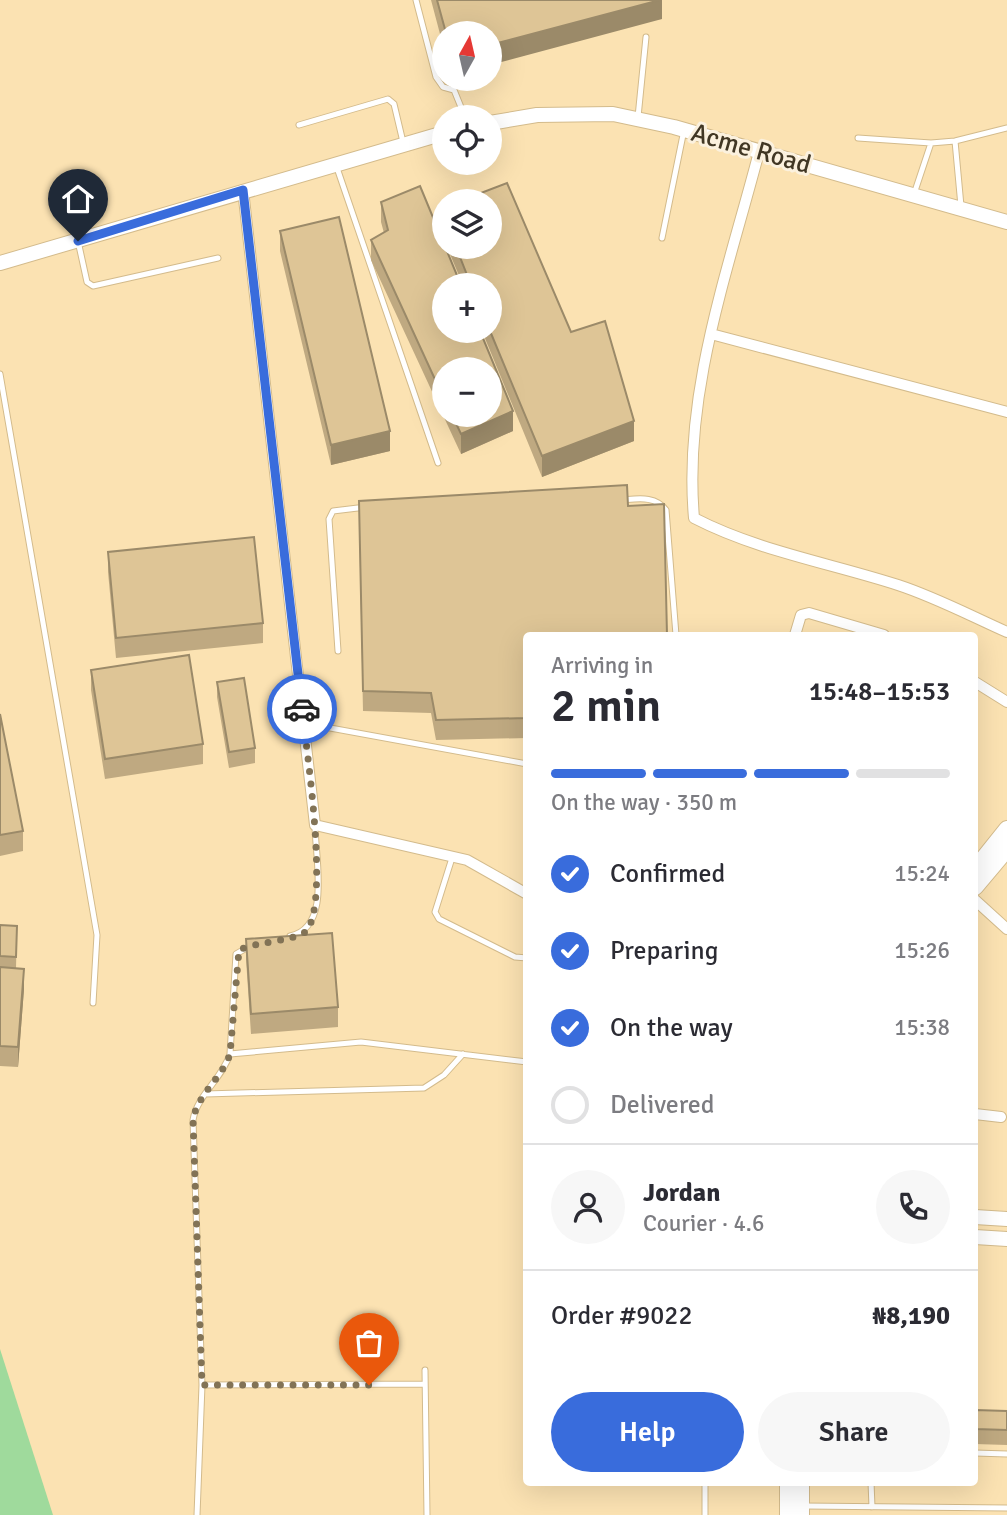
<!DOCTYPE html>
<html lang="en">
<head>
<meta charset="utf-8">
<style>
  :root { --surface:#fff; --page:#f7f7f7; --text:#2b2b33; --muted:#7c7c81; --line:#e1e1e2; --accent:#396cdc }
  body { margin:0; font-family:Signika,sans-serif; background:var(--page); color:var(--text); height:100vh; display:flex; flex-direction:column; font-size:26px; white-space:nowrap }
  * { box-sizing:border-box; margin:0 }
  p { font-size:23px; color:var(--muted) }
  .icon { flex:none; width:38px; height:38px; fill:none; stroke:currentColor; stroke-width:2; stroke-linecap:round; stroke-linejoin:round }
  .map { position:relative; flex:1; overflow:hidden }
  .sheet { position:absolute; left:523px; top:632px; width:455px; height:854px; display:flex; flex-direction:column; background:var(--surface); border-radius:7px; box-shadow:0 7px 28px #0002 }
  .sheet>* { flex:none }
  .needle { width:46px; rotate:8deg }
  .fabs { position:absolute; left:432px; top:21px; display:grid; gap:14px }
  .fabs a { display:grid; place-items:center; width:70px; height:70px; border-radius:50%; background:var(--surface); box-shadow:0 7px 28px #0002; font-size:35px }
  .pin { position:absolute; display:grid; place-items:center; width:60px; height:60px; color:#fff; margin:-72px -30px; border-radius:50% 50% 50% 0; rotate:-45deg; box-shadow:0 0 7px #0007 }
  .pin .icon { rotate:45deg }
  .courier { position:absolute; display:grid; place-items:center; width:70px; height:70px; margin:-35px; border:5px solid #396cdc; border-radius:50%; background:#fff; color:#222; box-shadow:0 2px 9px #0007 }
  .headline em { font-style:normal; font-weight:600 }
  .headline div { display:flex; flex-direction:column-reverse }
  .headline { display:flex; align-items:center; justify-content:space-between; height:119px; padding:0 28px }
  h1 { font-size:46px; font-weight:600; line-height:52px }
  .bar { display:grid; grid-template-columns:repeat(4,1fr); gap:10px 7px; align-content:center; height:84px; padding:0 28px }
  .bar i { height:9px; border-radius:5px; background:var(--line) }
  .bar .selected { background:var(--accent) }
  .bar p { grid-column:span 4 }
  .line { display:flex; align-items:center; gap:18px; padding:0 28px; border-top:2px solid var(--line) }
  .line div { flex:1 }
  .round { display:grid; place-items:center; flex:none; width:74px; height:74px; border-radius:37px; background:var(--page) }
  ol { padding:0 28px; list-style:none }
  li { display:flex; align-items:center; gap:21px; height:77px }
  li p { margin-inline-start:auto }
  li .icon { padding:7px; border-radius:50%; background:var(--accent); color:#fff; stroke-width:4 }
  li:last-child { color:var(--muted) }
  li i { width:38px; height:38px; border:4px solid var(--line); border-radius:50% }
  .action { display:flex; gap:14px; margin-top:auto; padding:14px 28px }
  .action a { flex:1; height:80px; border-radius:42px; background:var(--accent); color:#fff; font-size:28px; font-weight:600; line-height:80px; text-align:center }
  .action a+a { background:var(--page); color:var(--text) }
  .map>svg:first-child { display:block }
  .green { fill:#9fda9c }
  .lines { fill:none; stroke-linecap:round; stroke-linejoin:round }
  .service-casing { stroke:#d3bb8c; stroke-width:7 }
  .minor-casing { stroke:#d3bb8c; stroke-width:12 }
  .tertiary-casing { stroke:#d3bb8c; stroke-width:16 }
  .secondary-casing { stroke:#d3bb8c; stroke-width:18 }
  .service { stroke:#fff; stroke-width:5 }
  .minor { stroke:#fff; stroke-width:10 }
  .tertiary { stroke:#fff; stroke-width:14 }
  .secondary { stroke:#fff; stroke-width:16 }
  .wall { fill:#bfa981; fill-rule:evenodd }
  .shaded-wall { fill:#9b8a69 }
  .building { fill:#dec596; stroke:#9b8a69; stroke-width:2 }
  .done { stroke:#827356; stroke-width:7; stroke-dasharray:0 12.6 }
  .route { stroke:#396cdc; stroke-width:9 }
  .labels { text-anchor:middle; dominant-baseline:central; stroke-width:6; stroke-linejoin:round; paint-order:stroke }
  .street-label { font-size:26px; fill:#413724; stroke:#fbf1de }
</style>
</head>
<body>
<div class="map">
<svg width="1007" height="1515" viewBox="0 0 1007 1515">
  <rect width="100%" height="100%" fill="#fbe2b2"/>
  <path class="green" d="M0 1349 53 1515H0Z"/>
  <g class="lines">
    <defs>
      <path id="service" d="M416 0 436 77 443 87 454 90 465 117
        M638 117 646 37
        M299 125 388 99 394 104 403 142
        M858 138 931 143 955 141 1007 128
        M955 141 961 206
        M336 165 438 463
        M914 194 931 143
        M662 238 684 130
        M78 241 87 282 93 286 218 258
        M0 374 97 935 93 1003
        M621 500C637 499 655 495 666 510L676 635
        M338 651 329 519 333 511 366 507
        M303 723 527 764
        M452 858 435 912 439 919 515 957 527 958
        M290 936C332 928 315 858 315 825
        M230 1054 361 1042 527 1062
        M205 1094 424 1088 444 1075 463 1054
        M425 1370 427 1515
        M202 1385 425 1384
        M975 1453 1007 1454
        M871 1482 872 1507
        M804 1506 1007 1508
        M197 1515 202 1385 193 1120C197 1095 222 1079 230 1054L236 954 250 946
        M705 1515V1482"/>
      <path id="minor" d="M759 152C728 271 683 393 694 518 758 551 830 563 898 585 935 597 971 616 1007 632
        M243 190 315 825 467 860 527 894
        M711 334 1007 412
        M795 635 801 615 809 613 884 635
        M975 682 1007 702
        M975 900 1007 929
        M975 1114 1001 1117"/>
      <path id="tertiary" d="M490 123 537 115 613 114 674 127 1007 222
        M0 263 444 133
        M975 1217 1007 1219
        M975 1237 1007 1239"/>
      <path id="secondary" d="M975 869 1007 829
        M975 887 1007 849
        M788 1482V1515
        M801 1482V1515"/>
    </defs>
    <use href="#service" class="service-casing"/>
    <use href="#minor" class="minor-casing"/>
    <use href="#tertiary" class="tertiary-casing"/>
    <use href="#secondary" class="secondary-casing"/>
    <use href="#service" class="service"/>
    <use href="#minor" class="minor"/>
    <use href="#tertiary" class="tertiary"/>
    <use href="#secondary" class="secondary"/>
  </g>
  <path class="wall" d="M431 0H662V19L490 33H444V49Z
    M381 202 513 431 461 454 371 260V240L384 233 381 222ZM444 369 490 415H444Z
    M444 207V240L440 229V209Z
    M280 231 390 451 331 465 280 251Z
    M447 247H490L571 332 634 441 542 477 482 331H490V285H463Z
    M359 521 527 635V738L436 740 431 713 363 711Z
    M108 552 263 623V643L116 658 108 572Z
    M91 670 203 744V764L105 779 91 690Z
    M217 682 255 748V763L229 768 217 697Z
    M0 714 23 831V851L0 856Z
    M0 925 17 926 16 968 24 989 18 1067 0 1066Z
    M246 939 338 1007V1027L251 1034 246 959Z
    M975 1410 1007 1411V1445L975 1444Z"/>
  <path class="shaded-wall" d="M660 0H662V19L490 65V45Z
    M513 411V431L461 454V434Z
    M634 421V441L542 477V456Z
    M390 431V451L331 465V445Z
    M24 969V989L18 1067V1047Z"/>
  <path class="building" d="M437 0H660L490 45V33H446Z
    M507 183 571 332 605 321 634 421 542 456 490 331V285H471L456 247H490V201H460Z
    M420 186 461 285H444V331H480L513 411 461 434 452 415H490V369H444V399L371 240 388 230 381 202Z
    M444 207V220L440 209Z
    M339 217 390 431 331 445 280 231Z
    M627 485 628 506 664 504 667 635H527V718L436 720 431 693 363 691 359 501Z
    M254 537 263 623 116 638 108 552Z
    M189 655 203 744 105 759 91 670Z
    M244 678 255 748 229 752 217 682Z
    M0 714 23 831 0 835Z
    M0 925 17 926 16 957 0 956Z
    M332 933 338 1007 251 1014 246 939Z
    M0 967 24 969 18 1047 0 1046Z
    M975 1410 1007 1411V1430L975 1429Z"/>
  <g class="lines">
    <path class="done" d="M302 709C306 747 331 909 305 932 294 941 255 942 239 950L230 1054C222 1078 197 1095 193 1120L202 1385H369"/>
    <path class="route" d="M78 241 243 190 302 709"/>
  </g>
  <g class="labels">
    <g class="street-label">
      <text transform="translate(751 149) rotate(16)">Acme Road</text>
    </g>
  </g>
</svg>
<div class="fabs">
<a><svg class="needle" viewBox="-14 -14 28 28"><path d="M0-13l5 13h-10z" fill="#e53935"/><path d="M0 13l5-13h-10z" fill="#7c7c81"/></svg></a>
<a><svg class="icon" aria-label="locate" viewBox="0 0 24 24"><circle cx="12" cy="12" r="6"/><path d="M12 2v4M12 18v4M2 12h4M18 12h4"/></svg></a>
<a><svg class="icon" aria-label="layers" viewBox="0 0 24 24"><path d="M12 4l9 5-9 5-9-5zM3 14l9 5 9-5"/></svg></a>
<a>+</a>
<a>−</a>
</div>
<div class="pin" style="left:369px;top:1385px;background:#ea580c"><svg class="icon" aria-label="bag" viewBox="0 0 24 24"><path d="M5 8h14l-1 12H6zM9 8a3 3 0 0 1 6 0"/></svg></div>
<div class="pin" style="left:78px;top:241px;background:#1f2937"><svg class="icon" aria-label="home" viewBox="0 0 24 24"><path d="M3 11l9-7 9 7M6 9v11h12V9"/></svg></div>
<div class="courier" style="left:302px;top:709px"><svg class="icon" aria-label="car" viewBox="0 0 24 24"><path d="M5 17H2v-5l4-1 3-4h7l3 4 3 1v5h-3M9 17h6M6 11h13"/><circle cx="7" cy="17" r="2"/><circle cx="17" cy="17" r="2"/></svg></div>
<section class="sheet">
<div class="headline"><div><h1>2 min</h1><p>Arriving in</p></div><em>15:48–15:53</em></div>
<div class="bar"><i class="selected"></i><i class="selected"></i><i class="selected"></i><i></i><p>On the way · 350 m</p></div>
<ol>
<li><svg class="icon" aria-label="check" viewBox="0 0 24 24"><path d="M5 12l5 5 9-10"/></svg>Confirmed<p>15:24</p></li>
<li><svg class="icon" aria-label="check" viewBox="0 0 24 24"><path d="M5 12l5 5 9-10"/></svg>Preparing<p>15:26</p></li>
<li><svg class="icon" aria-label="check" viewBox="0 0 24 24"><path d="M5 12l5 5 9-10"/></svg>On the way<p>15:38</p></li>
<li><i></i>Delivered</li>
</ol>
<div class="line" style="height:126px"><a class="round"><svg class="icon" aria-label="person" viewBox="0 0 24 24"><circle cx="12" cy="8" r="4"/><path d="M4 21q1-7 8-7t8 7"/></svg></a><div><b>Jordan</b><p>Courier · 4.6</p></div><a class="round"><svg class="icon" aria-label="phone" viewBox="0 0 24 24"><path d="M5 4h4l2 5-3 2q2 4 5 5l2-3 5 2v4C11 20 4 13 5 4z"/></svg></a></div>
<div class="line" style="height:91px"><div>Order #9022</div><b>₦8,190</b></div>
<div class="action"><a>Help</a><a>Share</a></div>
</section>
</div>
</body>
</html>
